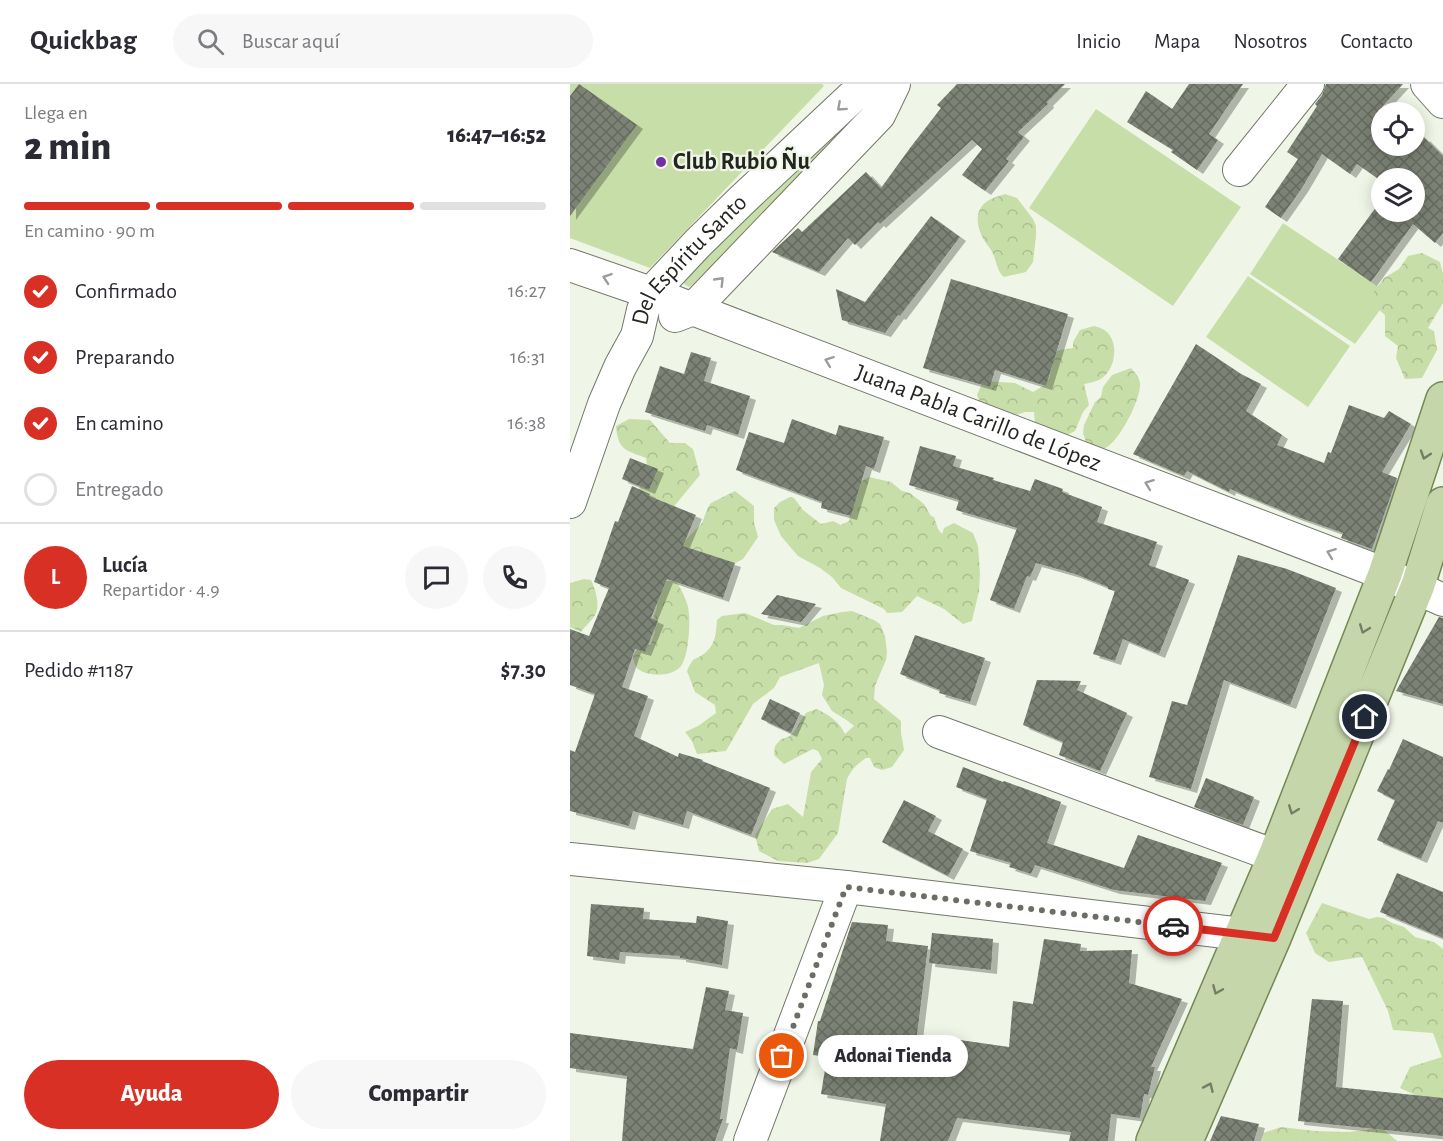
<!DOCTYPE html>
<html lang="es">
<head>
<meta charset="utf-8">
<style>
  :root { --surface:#fff; --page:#f7f7f7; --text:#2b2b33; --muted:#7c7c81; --line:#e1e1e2; --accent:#d93025 }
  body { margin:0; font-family:"Alegreya Sans",sans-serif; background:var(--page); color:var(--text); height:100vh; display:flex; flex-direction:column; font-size:22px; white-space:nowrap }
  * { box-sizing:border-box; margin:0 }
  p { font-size:20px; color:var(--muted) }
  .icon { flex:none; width:33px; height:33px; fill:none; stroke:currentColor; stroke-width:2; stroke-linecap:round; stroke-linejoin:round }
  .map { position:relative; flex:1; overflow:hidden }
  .panel { display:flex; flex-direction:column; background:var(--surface); width:570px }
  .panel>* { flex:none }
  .buttons { position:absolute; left:801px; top:18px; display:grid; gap:12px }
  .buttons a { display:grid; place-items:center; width:54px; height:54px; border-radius:50%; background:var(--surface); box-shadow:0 3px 15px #0003; font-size:30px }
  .pin { position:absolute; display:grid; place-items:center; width:51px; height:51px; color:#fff; margin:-26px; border:3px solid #fff; border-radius:50%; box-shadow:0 2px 6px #0007 }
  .courier { position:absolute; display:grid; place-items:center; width:60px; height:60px; margin:-30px; border:4px solid #d93025; border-radius:50%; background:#fff; color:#222; box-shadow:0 2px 8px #0007 }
  .bubble { position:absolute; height:42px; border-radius:21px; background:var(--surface); box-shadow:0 3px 15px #0003; font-size:20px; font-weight:800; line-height:42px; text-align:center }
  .summary em { font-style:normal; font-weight:800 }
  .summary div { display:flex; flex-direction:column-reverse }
  .summary { display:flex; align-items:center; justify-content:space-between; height:102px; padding:0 24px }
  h1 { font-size:39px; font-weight:800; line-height:45px }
  .bar { display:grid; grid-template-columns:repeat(4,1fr); gap:9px 6px; align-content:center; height:72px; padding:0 24px }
  .bar i { height:8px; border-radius:4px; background:var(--line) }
  .bar .on { background:var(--accent) }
  .bar p { grid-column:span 4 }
  .line { display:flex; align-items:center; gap:15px; padding:0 24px; border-top:2px solid var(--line) }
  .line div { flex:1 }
  .round { display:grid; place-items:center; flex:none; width:63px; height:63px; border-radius:32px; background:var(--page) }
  ol { padding:0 24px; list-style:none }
  li { display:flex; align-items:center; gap:18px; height:66px }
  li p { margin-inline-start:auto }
  li .icon { padding:6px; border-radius:50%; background:var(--accent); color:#fff; stroke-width:4 }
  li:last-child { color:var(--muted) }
  li i { width:33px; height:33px; border:3px solid var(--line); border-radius:50% }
  .button { display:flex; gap:12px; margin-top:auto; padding:12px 24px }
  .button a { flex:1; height:69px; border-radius:36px; background:var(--accent); color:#fff; font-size:24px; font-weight:800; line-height:69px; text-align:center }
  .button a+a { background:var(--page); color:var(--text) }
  header { display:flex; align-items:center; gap:36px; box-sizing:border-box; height:84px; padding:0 30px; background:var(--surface); border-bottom:2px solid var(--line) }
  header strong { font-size:28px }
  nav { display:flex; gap:33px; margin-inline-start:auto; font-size:21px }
  .search { width:420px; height:54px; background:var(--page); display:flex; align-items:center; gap:15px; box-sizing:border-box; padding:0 21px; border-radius:33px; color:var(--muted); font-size:22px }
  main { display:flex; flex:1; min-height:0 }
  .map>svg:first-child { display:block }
  .green { fill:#c8dea8 }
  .forest { fill:url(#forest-crowns) }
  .building { fill:url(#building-cross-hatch); filter:url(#shadow) }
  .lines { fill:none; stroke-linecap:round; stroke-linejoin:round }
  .minor-casing { stroke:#72776a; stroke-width:34 }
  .major-casing { stroke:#748855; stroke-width:36 }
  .minor { stroke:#fff; stroke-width:32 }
  .major { stroke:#c5d7aa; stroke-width:33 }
  .oneway { stroke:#9c9d9b }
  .oneway2 { stroke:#747e65 }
  .done { stroke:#6a6f66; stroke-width:6; stroke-dasharray:0 10.8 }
  .route { stroke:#d93025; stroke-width:8 }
  .poi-dot { fill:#7130a4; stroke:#eff6e7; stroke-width:2 }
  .labels { text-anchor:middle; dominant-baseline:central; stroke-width:4.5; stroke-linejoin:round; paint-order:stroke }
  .poi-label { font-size:24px; font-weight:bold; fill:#232620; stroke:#eff6e7; text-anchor:start }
  .street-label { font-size:24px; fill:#232620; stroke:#eff6e7 }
</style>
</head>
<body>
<header>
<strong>Quickbag</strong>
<div class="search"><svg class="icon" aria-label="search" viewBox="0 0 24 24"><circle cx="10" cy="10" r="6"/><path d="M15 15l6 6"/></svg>Buscar aquí</div>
<nav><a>Inicio</a><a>Mapa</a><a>Nosotros</a><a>Contacto</a></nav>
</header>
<main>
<section class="panel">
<div class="summary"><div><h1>2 min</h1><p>Llega en</p></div><em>16:47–16:52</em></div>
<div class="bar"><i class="on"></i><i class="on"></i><i class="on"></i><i></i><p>En camino · 90 m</p></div>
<ol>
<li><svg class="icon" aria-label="check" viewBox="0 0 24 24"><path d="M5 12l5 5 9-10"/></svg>Confirmado<p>16:27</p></li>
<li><svg class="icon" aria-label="check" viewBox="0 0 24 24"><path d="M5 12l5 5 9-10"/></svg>Preparando<p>16:31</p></li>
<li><svg class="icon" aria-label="check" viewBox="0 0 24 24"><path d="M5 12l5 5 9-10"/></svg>En camino<p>16:38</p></li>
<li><i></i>Entregado</li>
</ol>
<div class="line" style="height:108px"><b class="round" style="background:var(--accent);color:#fff">L</b><div><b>Lucía</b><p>Repartidor · 4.9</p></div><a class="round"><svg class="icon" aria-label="chat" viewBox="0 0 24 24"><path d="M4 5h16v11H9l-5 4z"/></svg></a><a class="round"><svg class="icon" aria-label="phone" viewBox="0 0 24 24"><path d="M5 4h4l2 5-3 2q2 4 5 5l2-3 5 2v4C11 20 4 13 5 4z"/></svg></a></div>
<div class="line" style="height:78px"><div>Pedido #1187</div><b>$7.30</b></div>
<div class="button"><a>Ayuda</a><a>Compartir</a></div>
</section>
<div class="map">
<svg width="873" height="1057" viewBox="0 0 873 1057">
  <defs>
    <pattern id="forest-crowns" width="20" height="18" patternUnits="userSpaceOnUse" patternTransform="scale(1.5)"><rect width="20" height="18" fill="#c8dea8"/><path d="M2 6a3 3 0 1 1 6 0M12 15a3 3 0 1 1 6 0" fill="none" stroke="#acbe90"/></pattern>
    <pattern id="building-cross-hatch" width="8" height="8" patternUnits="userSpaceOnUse" patternTransform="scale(1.5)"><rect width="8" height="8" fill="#7c8274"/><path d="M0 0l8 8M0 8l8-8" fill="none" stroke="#656a5f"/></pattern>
    <filter id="shadow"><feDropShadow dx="6" dy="4" stdDeviation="0" flood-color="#0004"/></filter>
  </defs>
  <rect width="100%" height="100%" fill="#eff6e7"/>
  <path class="green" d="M0 0H252L254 2 80 184 0 154Z
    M294 18 302 25 122 201 119 203 114 200V195Z
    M526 25 671 123 603 222 459 124Z
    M713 139 821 211 785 260 680 190Z
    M678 192 780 262 738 323 636 253Z"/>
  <path class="forest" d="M435 110 447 114 463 135 466 142V152L463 178 456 188 434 193C427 187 427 180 424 172 422 166 417 161 414 156 405 141 404 123 421 115 425 113 430 112 435 110Z
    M852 169 870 178 873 190V219L858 244 864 247 867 266 852 294 835 295 826 274 828 262 815 252V231L802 220 801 211 814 194 829 185 838 172Z
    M524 242C531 244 537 246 540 252 549 265 543 289 529 296 524 298 519 299 514 300L519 321 513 328 505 347 495 352 465 340 464 328H455L440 333 412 323 407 311 413 297 445 299 463 308C486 296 478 290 485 268L490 266 503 264V258L510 246Z
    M561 284C565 289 570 294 570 300 571 315 548 361 533 365 527 367 521 361 516 358L513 349 514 341 525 318 531 313 533 303 542 291Z
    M59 335 80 336 100 359H115L123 365 130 391 101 426 64 421 73 393 78 388 76 374C55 366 48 366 46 342Z
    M299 393 321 398 332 407 340 409 354 420 361 432 364 433 368 445 372 450 374 444 384 439 403 449 408 462 410 489 409 507 402 537 393 540 374 525 347 512 332 528 317 529 314 525 271 504 262 493 250 484 228 472 211 452 204 436V424L210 418 220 413 224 414 233 426 251 440 263 437 271 441 279 437 283 402Z
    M165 407 184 422V438L188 453 173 475 154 485 120 472 112 460 132 439 138 423 141 419Z
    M14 495 21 496C25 504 30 520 26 529 24 535 15 542 11 548L0 543V499Z
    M95 497H106C111 505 116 514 118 523 121 535 119 572 111 582 103 593 78 593 68 585 64 582 64 576 63 572L68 564 81 560 85 548 83 536 87 523 86 512Z
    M282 527 304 536 310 540 315 552 317 568 316 576 305 602 304 615 331 637V649L334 666 322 683 312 686 304 683 300 674H296C287 680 282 685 277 695L268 749 249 775 237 779 208 777 189 767 185 751 202 725 218 720 233 733 241 688 252 675 248 667 243 665 214 680 204 671 205 662 211 655C227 653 227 639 236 629 238 628 244 626 246 625 259 631 269 637 275 650L284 642 278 637 262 627 252 611 254 601 249 579 210 593 204 604 183 620 156 667 127 670 122 657 115 648 128 642 146 629 145 621 125 608 117 587C124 570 127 577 137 567 146 559 146 547 147 536L152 532 175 529 204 541H212L229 544 253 532 272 528Z
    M752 819 799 835 807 833 814 834 822 839 834 843 845 853 864 858 873 865V1016L847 1012 830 1004 840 983 872 973 863 949 823 946 818 927 792 873 759 878 745 869 736 849Z
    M711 1043 745 1047 778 1048 812 1044 827 1057H692L693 1049Z"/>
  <path class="building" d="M9 0 67 41 0 132V12Z
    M387 0H495L477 18 478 20 448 48 454 53 436 75 439 77 415 107 392 91 412 65 402 56 310 140 308 138 285 161 278 154 249 188 202 168 228 144 232 148 296 88 311 104 340 64 371 24 367 21Z
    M619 0H673L639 50 648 56 627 86 601 68 603 66 557 38 576 7 602 25Z
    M756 0H833L812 23V62H848L854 53 873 72V149L865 159 843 140 801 198 768 175 812 115V128H844V94H807L787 80 780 90 752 70 732 104 711 134 695 123 728 75 717 68 747 22 745 20 752 11Z
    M361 132 390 153 330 232 328 231 315 249 272 236 266 205 295 218Z
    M381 195 498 230 476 302 425 286 420 303 353 284Z
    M626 260 671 290 691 300 676 327 712 351 707 361 754 379 758 368 761 369 779 321 814 334 819 327 841 340 812 388 827 394 802 465 771 454 773 449 725 432 660 405 659 408 617 387 614 392 563 370Z
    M121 268 141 274 134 297 180 312 168 351 137 341 135 347 75 328 90 282 114 290Z
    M222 335 266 351 269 341 314 353 304 385 296 382 281 432 251 424 252 418 166 386 179 348 214 359Z
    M350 362 386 372 383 382 424 394 423 396 460 407 465 395 493 405 492 408 532 423 527 438 587 458 579 481 619 496 589 570 553 555 545 577 523 570 545 507 538 505V503L505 490 466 479 460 493 457 492 444 525 420 516 447 444 386 426 389 416 339 401Z
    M60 374 88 385 79 406 52 395Z
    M62 402 80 410 79 412 126 431 113 462 165 479 153 514 97 495 81 534 88 537 75 568 65 565 52 603 78 612 64 652 108 673 109 669 133 676 132 677 200 704 181 751 117 727 113 741 63 727 59 742 0 727V666L5 668 25 610 0 601V545L19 552 39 504 24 498 45 437 48 438Z
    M668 471 717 485 766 504 720 621 654 596 621 705 579 693 602 617 617 621Z
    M207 511 246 520 231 538 191 530Z
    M869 533 873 534V620L826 607Z
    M345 551 415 574 400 618 369 609 370 606 330 590Z
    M467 596 511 597 507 606 557 629 530 687 489 671 493 658 453 641Z
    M200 615 230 629 221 649 191 635Z
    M833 655 873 673V739L868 737 851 775 807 756 825 716 807 707 818 685 819 686Z
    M393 683 433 698 434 697 491 718 477 759 554 784 568 751 652 779 635 817 544 806 465 781 461 790 439 783 441 779 400 767 417 715 386 703Z
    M636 694 684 713 673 741 624 723Z
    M334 716 366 732 358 747 393 765 378 792 312 758Z
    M827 789 873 808V854L810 828Z
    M21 820 74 824 73 835 126 839 127 832 158 837 152 881 110 874V872L50 868 49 876 17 872Z
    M282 838 318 841 316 857 358 862 347 951 353 952 352 965 389 970 390 956 439 963 443 917 463 920 474 855 511 860 510 867 562 866 559 899 612 915 581 983H585L578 1011 574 1010 570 1034 541 1030 538 1057H499L501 1048 387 1034 378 1057H310L316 1020 251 1010 257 973 243 971 248 937H250Z
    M362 849 423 855 421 886 359 879Z
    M136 903 159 907 155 926 173 929 167 966 160 964 150 1035H153L145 1057H52L57 992 0 984V949L123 965Z
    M742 915 773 917 766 1003 873 1014V1052L728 1037Z
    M651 1032 689 1040 684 1057H640Z"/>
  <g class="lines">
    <defs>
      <g id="minor">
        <path d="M857 0 873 18"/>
        <path d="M669 86 738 0"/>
        <path id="s1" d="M0 181 81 209 815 490 873 516"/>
        <path d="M105 232 123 225 309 31 324 0"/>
        <path id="s2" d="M0 418 34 320 50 283 67 252 73 226 81 209 128 159 171 117 282 13 301 2 323 0"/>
        <path d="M369 648 730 781"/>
        <path d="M0 775 276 803 697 853"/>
        <path d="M180 1057 276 803"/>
      </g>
      <path id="major" d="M583 1057 705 772 815 490 873 315
        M616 1057 704 854 848 501 873 420"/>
    </defs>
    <use href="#minor" class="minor-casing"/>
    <use href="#major" class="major-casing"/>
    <use href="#minor" class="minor"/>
    <use href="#major" class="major"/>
  </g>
  <defs><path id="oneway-chevron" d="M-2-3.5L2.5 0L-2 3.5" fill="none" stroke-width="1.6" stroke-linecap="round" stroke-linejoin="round" transform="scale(1.5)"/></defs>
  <g class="oneway">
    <use href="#oneway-chevron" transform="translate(271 23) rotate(138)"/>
    <use href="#oneway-chevron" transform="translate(37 194) rotate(-161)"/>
    <use href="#oneway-chevron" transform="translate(150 197) rotate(-46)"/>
    <use href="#oneway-chevron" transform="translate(259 277) rotate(-159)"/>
    <use href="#oneway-chevron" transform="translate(579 400) rotate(-159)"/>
    <use href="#oneway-chevron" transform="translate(761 469) rotate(-159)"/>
  </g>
  <g class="oneway2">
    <use href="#oneway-chevron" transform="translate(855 371) rotate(108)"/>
    <use href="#oneway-chevron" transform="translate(794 545) rotate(111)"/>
    <use href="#oneway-chevron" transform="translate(723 726) rotate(111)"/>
    <use href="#oneway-chevron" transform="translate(647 906) rotate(113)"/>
    <use href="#oneway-chevron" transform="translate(639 1003) rotate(-66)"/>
  </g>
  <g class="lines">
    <path class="done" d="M212 972 276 803 603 842"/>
    <path class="route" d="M603 842 704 854 795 633"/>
  </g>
  <circle class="poi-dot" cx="91" cy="78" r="6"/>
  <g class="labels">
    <g class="poi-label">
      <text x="103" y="78">Club Rubio Ñu</text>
    </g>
    <g class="street-label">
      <text stroke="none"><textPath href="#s2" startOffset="274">Del Espíritu Santo</textPath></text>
      <text stroke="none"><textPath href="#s1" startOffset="436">Juana Pabla Carillo de López</textPath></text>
    </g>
  </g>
</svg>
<div class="buttons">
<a><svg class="icon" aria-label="locate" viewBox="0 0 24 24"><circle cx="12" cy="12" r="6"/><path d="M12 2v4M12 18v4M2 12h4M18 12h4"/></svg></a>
<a><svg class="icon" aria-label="layers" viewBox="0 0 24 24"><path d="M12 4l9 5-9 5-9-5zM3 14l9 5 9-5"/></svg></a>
</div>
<div class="pin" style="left:212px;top:972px;background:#ea580c"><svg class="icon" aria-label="bag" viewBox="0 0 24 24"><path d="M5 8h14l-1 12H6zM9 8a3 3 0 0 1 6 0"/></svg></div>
<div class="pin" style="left:795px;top:633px;background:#1f2937"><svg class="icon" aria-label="home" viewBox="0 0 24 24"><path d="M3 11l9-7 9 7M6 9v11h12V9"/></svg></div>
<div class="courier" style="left:603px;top:842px"><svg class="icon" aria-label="car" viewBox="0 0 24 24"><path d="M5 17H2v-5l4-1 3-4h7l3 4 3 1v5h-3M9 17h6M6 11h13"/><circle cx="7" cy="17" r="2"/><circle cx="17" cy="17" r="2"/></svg></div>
<div class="bubble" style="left:248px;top:951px;width:150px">Adonai Tienda</div>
</div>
</main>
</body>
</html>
